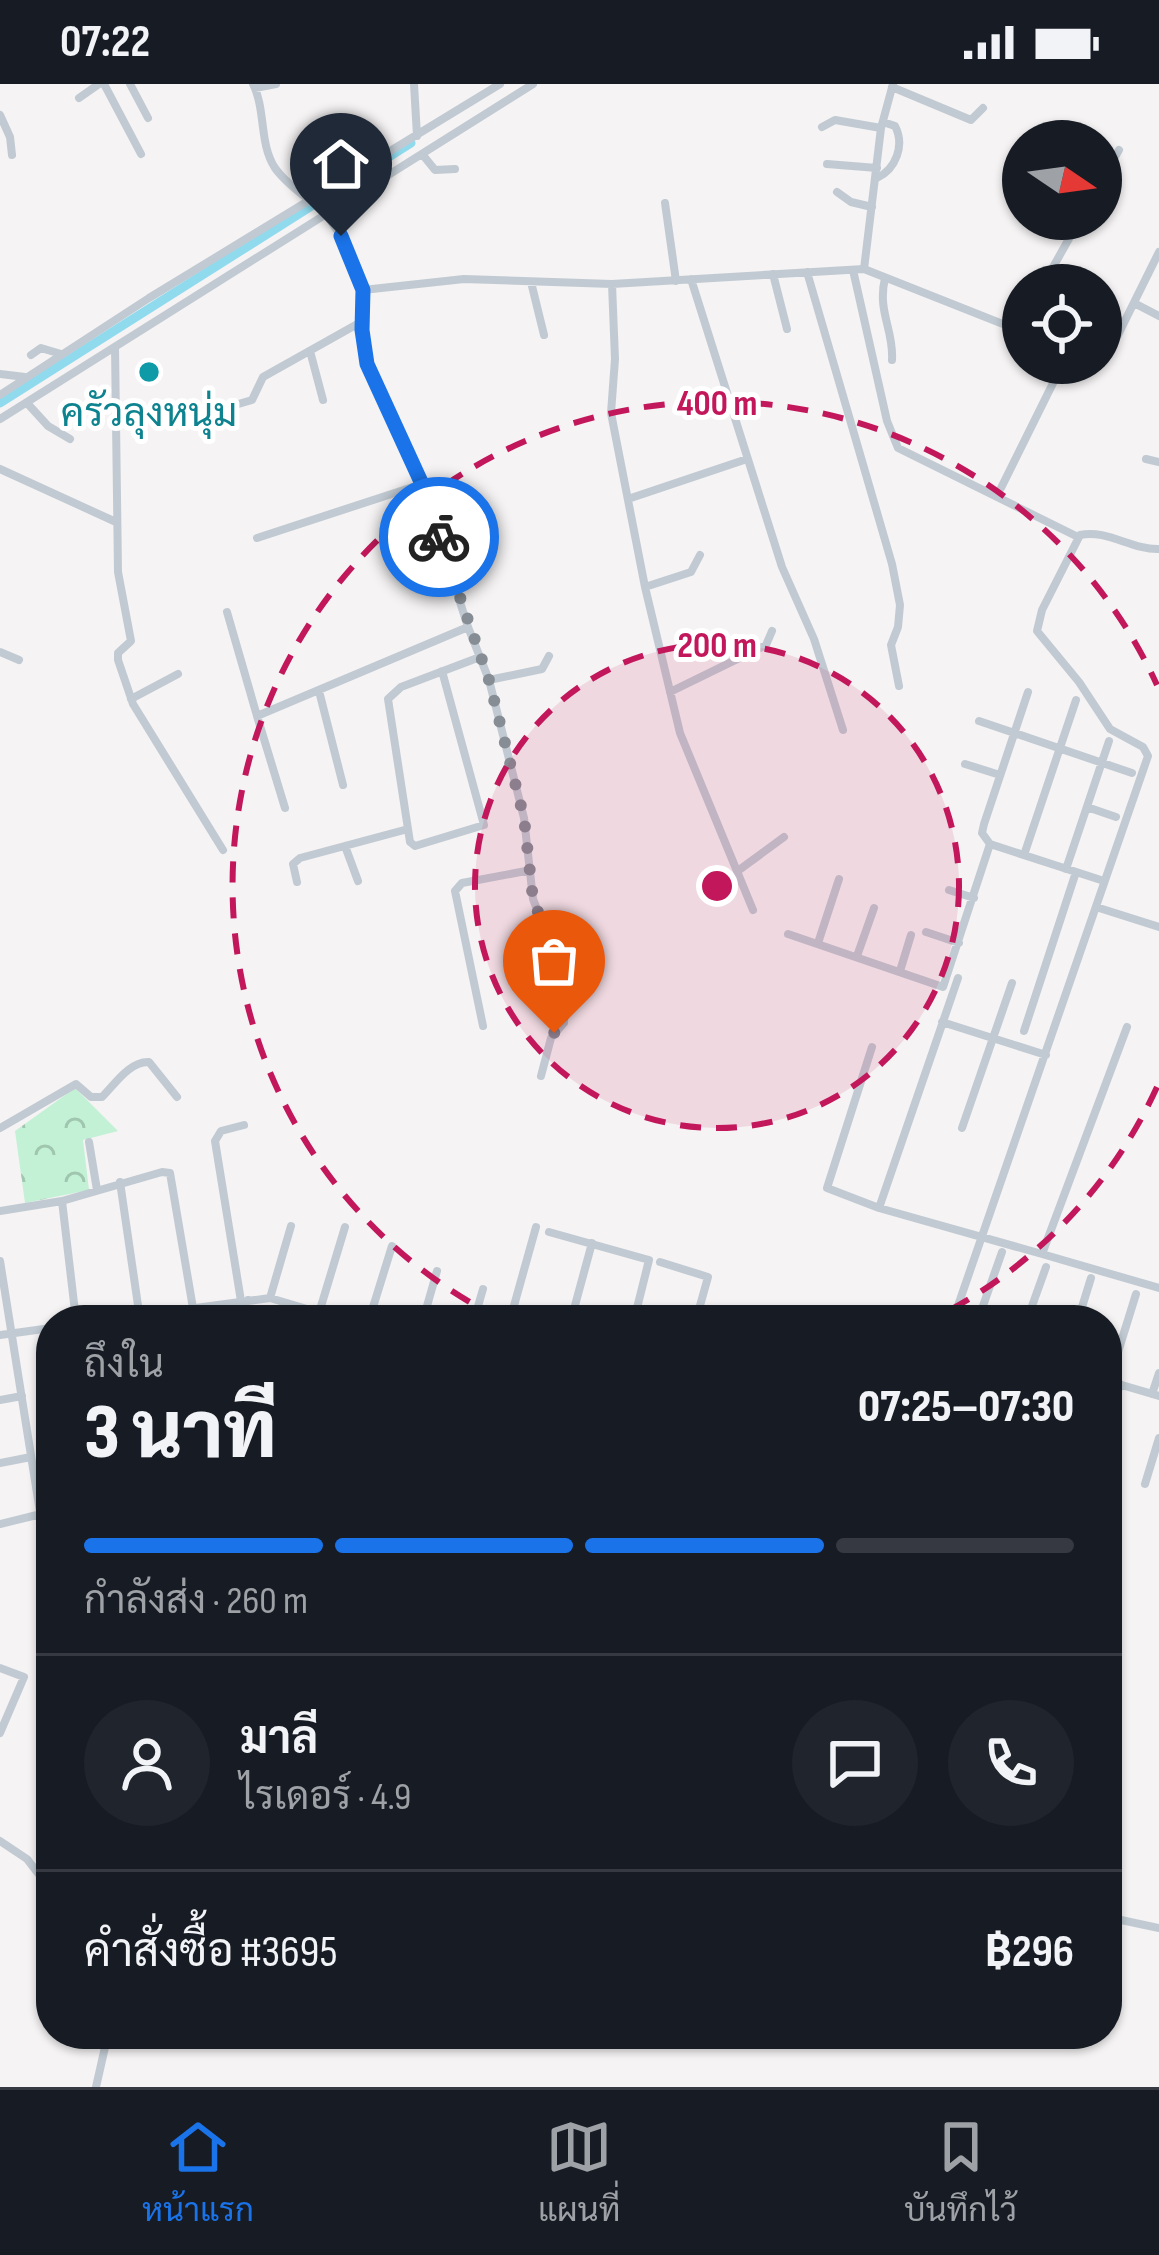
<!DOCTYPE html>
<html lang="th">
<head>
<meta charset="utf-8">
<style>
  :root { --surface:#171b24; --page:#20242c; --text:#f1f3f6; --muted:#9ea1a6; --line:#363941; --accent:#1a73e8 }
  body { margin:0; font-family:"Sofia Sans Condensed",Sarabun,sans-serif; background:var(--page); color:var(--text); height:100vh; display:flex; flex-direction:column; font-size:45px; white-space:nowrap }
  * { box-sizing:border-box; margin:0 }
  p { font-size:39px; color:var(--muted) }
  .icon { flex:none; width:66px; height:66px; fill:none; stroke:currentColor; stroke-width:2; stroke-linecap:round; stroke-linejoin:round }
  .map { position:relative; flex:1; overflow:hidden }
  .sheet { position:absolute; left:36px; top:1221px; width:1086px; height:744px; display:flex; flex-direction:column; background:var(--surface); border-radius:48px; box-shadow:0 3px 9px #0004 }
  .sheet>* { flex:none }
  .needle { width:78px; rotate:103deg }
  .controls { position:absolute; left:1002px; top:36px; display:grid; gap:24px }
  .controls a { display:grid; place-items:center; width:120px; height:120px; border-radius:50%; background:var(--surface); box-shadow:0 3px 9px #0004; font-size:60px }
  .pin { position:absolute; display:grid; place-items:center; width:102px; height:102px; color:#fff; margin:-123px -51px; border-radius:50% 50% 50% 0; rotate:-45deg; box-shadow:0 0 12px #0007 }
  .pin .icon { rotate:45deg }
  .courier { position:absolute; display:grid; place-items:center; width:120px; height:120px; margin:-60px; border:9px solid #1a73e8; border-radius:50%; background:#fff; color:#222; box-shadow:0 3px 15px #0007 }
  .head em { font-style:normal; font-weight:800 }
  .head div { display:flex; flex-direction:column-reverse }
  .head { display:flex; align-items:center; justify-content:space-between; height:204px; padding:0 48px }
  h1 { font-size:78px; font-weight:800; line-height:90px }
  .bar { display:grid; grid-template-columns:repeat(4,1fr); gap:18px 12px; align-content:center; height:144px; padding:0 48px }
  .bar i { height:15px; border-radius:9px; background:var(--line) }
  .bar .selected { background:var(--accent) }
  .bar p { grid-column:span 4 }
  .line { display:flex; align-items:center; gap:30px; padding:0 48px; border-top:3px solid var(--line) }
  .line div { flex:1 }
  .round { display:grid; place-items:center; flex:none; width:126px; height:126px; border-radius:63px; background:var(--page) }
  .status { display:flex; justify-content:space-between; align-items:center; height:84px; padding:0 60px; background:var(--surface); direction:ltr }
  .status svg { height:33px; fill:currentColor }
  .tabs { display:flex; justify-content:space-around; align-items:center; height:168px; border-top:3px solid var(--line); background:var(--surface); font-size:33px; color:var(--muted) }
  .tabs a { display:grid; justify-items:center; gap:6px }
  .tabs .selected { color:var(--accent) }
  .map>svg:first-child { display:block }
  .park { fill:url(#park-crowns) }
  .lines { fill:none; stroke-linecap:round; stroke-linejoin:round }
  .canal { stroke:#90daee; stroke-width:9 }
  .street { stroke:#c1cad2; stroke-width:8 }
  .done { stroke:#868d94; stroke-width:12; stroke-dasharray:0 21.6 }
  .route { stroke:#1a73e8; stroke-width:15 }
  .ring { fill:none; stroke:#c2185b; stroke-width:6; stroke-dasharray:21 15 }
  .culture-dot { fill:#0f9aa8; stroke:#fff; stroke-width:4.5 }
  .labels { text-anchor:middle; dominant-baseline:central; stroke-width:10; stroke-linejoin:round; paint-order:stroke }
  .culture-label { font-size:39px; fill:#0d838f; stroke:#fff }
  .centre { fill:#c2185b; stroke:#fff; stroke-width:6 }
  .ring-label { font-size:36px; text-anchor:middle; font-weight:bold; fill:#c2185b; stroke:#fff; stroke-width:10; stroke-linejoin:round; paint-order:stroke }
</style>
</head>
<body>
<div class="status"><b>07:22</b><svg viewBox="0 0 49 12"><path d="M0 12V9h3v3zM5 12V6h3v6zM10 12V3h3v9zM15 12V0h3v12zM26 1h20v11H26zM47 4h2v5h-2z"/></svg></div>
<div class="map">
<svg width="1159" height="2003" viewBox="0 0 1159 2003">
  <defs>
    <pattern id="park-crowns" width="20" height="18" patternUnits="userSpaceOnUse" patternTransform="scale(3)"><rect width="20" height="18" fill="#c3f1d5"/><path d="M2 6a3 3 0 1 1 6 0M12 15a3 3 0 1 1 6 0" fill="none" stroke="#a0c6b0"/></pattern>
  </defs>
  <rect width="100%" height="100%" fill="#f5f3f3"/>
  <path class="park" d="M75 1004 118 1047 83 1056 89 1106 25 1119 15 1047Z"/>
  <g class="lines">
    <path class="canal" d="M0 319 411 59"/>
    <path class="street" d="M104 0 141 70
      M130 0 148 34
      M253 0C266 26 259 60 275 84 284 97 298 107 310 117
      M414 0 417 52
      M892 3 971 36 983 24
      M255 4 276 0
      M79 14 99 0
      M0 31 10 53 12 71
      M822 43 835 36 881 44
      M422 70 435 86 455 85
      M827 80 877 84
      M877 94C896 85 905 61 895 42L883 38
      M1101 97 1119 66
      M837 108 851 118 872 123
      M315 114 341 152 356 185 363 206 361 246 367 281 422 400 468 543 489 596 524 734 533 815 561 888 564 939 551 954 541 992
      M665 119 676 197
      M864 185 881 44 893 0
      M853 186 887 337 898 364 1078 453
      M807 188 892 480 900 521 898 543 891 561 899 602
      M773 190 787 245
      M885 194C877 228 894 246 892 276
      M691 195 782 483 814 555 843 646
      M531 198 544 251
      M612 200 615 275 611 329 645 503 680 649 753 826
      M1043 201 1080 135
      M363 206 464 195 612 200 864 185 1023 248
      M1134 219 1159 232
      M115 263 118 488 131 557 118 569V576L133 620 223 766
      M310 267 323 316
      M31 271 41 264 61 270
      M1101 276 1108 271 1159 168
      M0 290 25 293
      M0 311 149 214 500 0
      M27 319 48 342 70 355
      M235 321 252 316 263 293 361 238
      M0 335 533 0
      M1146 375 1159 378
      M0 385 116 438
      M1001 404 1063 279
      M628 415 747 375
      M257 454 422 400
      M645 503 691 488 700 471
      M227 528 257 632 468 543
      M0 568 19 576
      M442 587 484 741 415 762 410 758 388 615 401 603 480 573
      M489 596 542 585 549 572
      M319 607 343 701
      M670 608 766 561 772 547
      M131 615 178 590
      M257 632 285 724
      M979 637 1132 689
      M965 680 1000 691
      M1087 723 1116 733
      M990 760 1104 797
      M345 762 358 797
      M1024 771 1076 616
      M1066 785 1109 657
      M739 786 784 753
      M297 798 293 780 300 774 408 745
      M949 806 974 814
      M1096 823 1159 843
      M926 848 959 859
      M788 850 943 903 990 760 982 749 984 740 1028 608
      M818 859 839 795
      M857 872 874 824
      M900 887 911 851
      M942 938 1046 971
      M483 942 455 807 462 799 531 786
      M1024 947 1076 788
      M872 963 827 1104 879 1124 1042 1170 1127 943
      M0 1044 76 1000 91 1013H102C115 1000 130 977 149 978L177 1013
      M962 1044 1012 899
      M89 1058 97 1106
      M120 1098 140 1235
      M62 1117 76 1236
      M879 1124 958 894
      M0 1127 62 1117 162 1088 170 1089 195 1236
      M549 1148 649 1176 634 1236
      M1042 1170 1159 1204
      M0 1177 44 1453
      M660 1178 708 1193 696 1236
      M270 1214 291 1142
      M241 1217 215 1057 221 1047 244 1041
      M319 1229 345 1143
      M108 1236 270 1214 344 1236
      M243 1236 248 1216
      M369 1236 392 1162
      M423 1236 437 1187
      M474 1236 483 1205
      M510 1236 536 1143
      M571 1236 592 1159
      M953 1236 1148 672 1143 663 1110 645 1079 598 1037 547 1042 526 1080 451C1107 445 1132 466 1159 465
      M978 1236 1002 1168
      M1027 1236 1046 1183
      M1078 1236 1091 1194
      M0 1251 51 1244
      M1108 1297 1159 1312
      M1109 1297 1136 1210
      M1152 1310 1159 1289
      M0 1316 22 1312
      M1107 1346 1120 1300
      M0 1379 31 1373
      M1145 1400 1159 1354
      M0 1440 41 1430
      M0 1584 24 1593 0 1649
      M0 1757 27 1775 51 1806
      M1107 1833 1159 1844
      M96 2003 108 1950"/>
  </g>
  <g class="lines">
    <path class="done" d="M439 453 489 596 524 734 533 815 561 888 564 939 554 949"/>
    <path class="route" d="M341 152 363 206 362 246 367 280 422 400 439 453"/>
  </g>
  <circle cx="717" cy="802" r="242" fill="#c2185b" fill-opacity=".12"/>
  <g class="ring">
    <circle cx="717" cy="802" r="242"/>
    <path d="M1157 1003A484 484 0 0 1 933 1235M501 1235A484 484 0 1 1 1157 601"/>
  </g>
  <circle class="culture-dot" cx="149" cy="288" r="12"/>
  <g class="labels">
    <g class="culture-label">
      <text x="149" y="330">ครัวลุงหนุ่ม</text>
    </g>
  </g>
  <circle cx="717" cy="802" r="18" class="centre"/>
  <g class="ring-label">
    <text x="717" y="331">400 m</text>
    <text x="717" y="573">200 m</text>
  </g>
</svg>
<div class="controls">
<a><svg class="needle" viewBox="-14 -14 28 28"><path d="M0-13l5 13h-10z" fill="#e53935"/><path d="M0 13l5-13h-10z" fill="#9ea1a6"/></svg></a>
<a><svg class="icon" aria-label="locate" viewBox="0 0 24 24"><circle cx="12" cy="12" r="6"/><path d="M12 2v4M12 18v4M2 12h4M18 12h4"/></svg></a>
</div>
<div class="pin" style="left:554px;top:949px;background:#ea580c"><svg class="icon" aria-label="bag" viewBox="0 0 24 24"><path d="M5 8h14l-1 12H6zM9 8a3 3 0 0 1 6 0"/></svg></div>
<div class="pin" style="left:341px;top:152px;background:#1f2937"><svg class="icon" aria-label="home" viewBox="0 0 24 24"><path d="M3 11l9-7 9 7M6 9v11h12V9"/></svg></div>
<div class="courier" style="left:439px;top:453px"><svg class="icon" aria-label="bike" viewBox="0 0 24 24"><circle cx="6" cy="16" r="4"/><circle cx="18" cy="16" r="4"/><path d="M6 16l4-8h5l3 8M10 8l3 8H6M13 5h3"/></svg></div>
<section class="sheet">
<div class="head"><div><h1>3 นาที</h1><p>ถึงใน</p></div><em>07:25–07:30</em></div>
<div class="bar"><i class="selected"></i><i class="selected"></i><i class="selected"></i><i></i><p>กำลังส่ง · 260 m</p></div>
<div class="line" style="height:216px"><a class="round"><svg class="icon" aria-label="person" viewBox="0 0 24 24"><circle cx="12" cy="8" r="4"/><path d="M4 21q1-7 8-7t8 7"/></svg></a><div><b>มาลี</b><p>ไรเดอร์ · 4.9</p></div><a class="round"><svg class="icon" aria-label="chat" viewBox="0 0 24 24"><path d="M4 5h16v11H9l-5 4z"/></svg></a><a class="round"><svg class="icon" aria-label="phone" viewBox="0 0 24 24"><path d="M5 4h4l2 5-3 2q2 4 5 5l2-3 5 2v4C11 20 4 13 5 4z"/></svg></a></div>
<div class="line" style="height:156px"><div>คำสั่งซื้อ #3695</div><b>฿296</b></div>
</section>
</div>
<nav class="tabs">
<a class="selected"><svg class="icon" aria-label="home" viewBox="0 0 24 24"><path d="M3 11l9-7 9 7M6 9v11h12V9"/></svg>หน้าแรก</a>
<a><svg class="icon" aria-label="map" viewBox="0 0 24 24"><path d="M3 6l6-2 6 2 6-2v14l-6 2-6-2-6 2zM9 4v14M15 6v14"/></svg>แผนที่</a>
<a><svg class="icon" aria-label="saved" viewBox="0 0 24 24"><path d="M7 4h10v16l-5-4-5 4z"/></svg>บันทึกไว้</a>
</nav>
</body>
</html>
